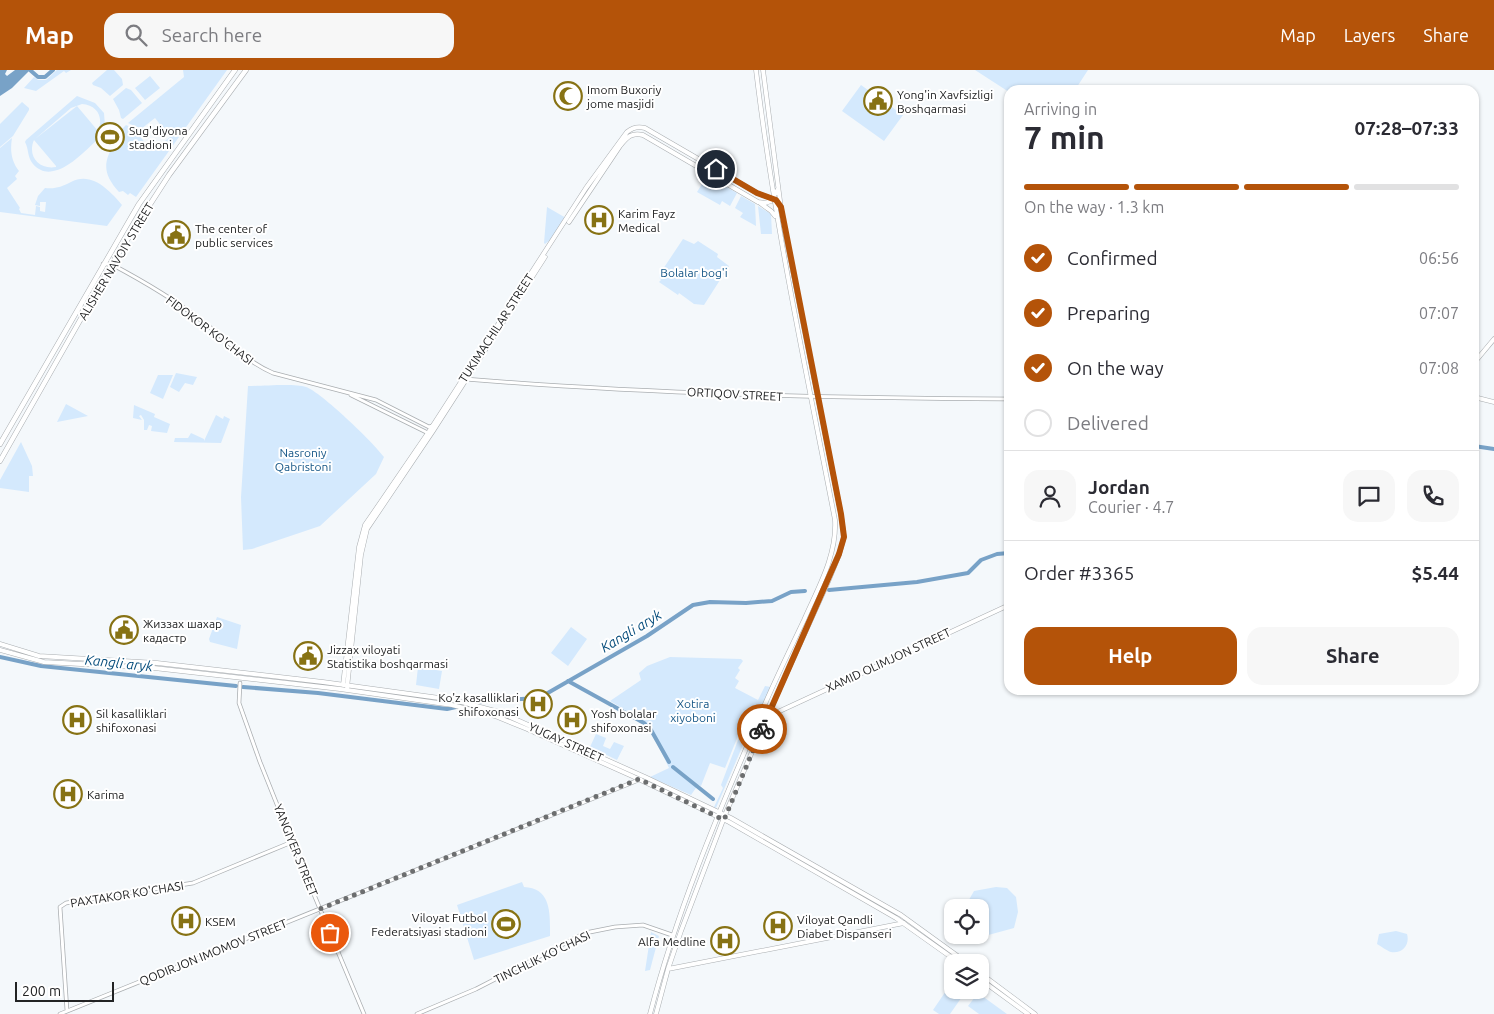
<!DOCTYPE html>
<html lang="en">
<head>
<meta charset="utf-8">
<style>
  :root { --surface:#fff; --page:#f7f7f7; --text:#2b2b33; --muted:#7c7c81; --line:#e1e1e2; --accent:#b45309 }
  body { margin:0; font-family:Ubuntu,sans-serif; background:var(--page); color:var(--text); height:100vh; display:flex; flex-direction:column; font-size:19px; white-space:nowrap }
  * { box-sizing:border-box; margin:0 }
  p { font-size:16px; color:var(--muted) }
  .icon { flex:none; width:28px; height:28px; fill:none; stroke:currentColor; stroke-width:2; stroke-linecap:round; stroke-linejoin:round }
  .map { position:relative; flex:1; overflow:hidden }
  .drawer { position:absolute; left:1004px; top:15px; width:475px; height:610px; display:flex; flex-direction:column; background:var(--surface); border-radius:15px; box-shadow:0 1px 4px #0004 }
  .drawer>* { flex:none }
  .tools { position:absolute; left:944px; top:829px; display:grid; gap:10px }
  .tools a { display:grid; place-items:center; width:45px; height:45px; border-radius:10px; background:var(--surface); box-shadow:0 1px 4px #0004; font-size:25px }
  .scale { position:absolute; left:15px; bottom:12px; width:99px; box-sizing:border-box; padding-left:5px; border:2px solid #222324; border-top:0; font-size:14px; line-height:18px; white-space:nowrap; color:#222324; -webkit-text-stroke:4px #fff; paint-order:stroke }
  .pin { position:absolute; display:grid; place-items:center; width:42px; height:42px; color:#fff; margin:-21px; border:2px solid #fff; border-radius:50%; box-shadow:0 1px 5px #0007 }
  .courier { position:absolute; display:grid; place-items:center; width:50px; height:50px; margin:-25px; border:4px solid #b45309; border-radius:50%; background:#fff; color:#222; box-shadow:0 1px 6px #0007 }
  .headline em { font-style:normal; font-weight:700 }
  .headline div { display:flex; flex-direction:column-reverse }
  .headline { display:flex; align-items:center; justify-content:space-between; height:85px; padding:0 20px }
  h1 { font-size:32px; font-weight:700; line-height:38px }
  .bar { display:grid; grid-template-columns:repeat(4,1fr); gap:8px 5px; align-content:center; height:60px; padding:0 20px }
  .bar i { height:6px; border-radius:4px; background:var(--line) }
  .bar .current { background:var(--accent) }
  .bar p { grid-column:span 4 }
  .line { display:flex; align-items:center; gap:12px; padding:0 20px; border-top:1px solid var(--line) }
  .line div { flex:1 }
  .round { display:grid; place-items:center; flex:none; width:52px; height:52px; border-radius:15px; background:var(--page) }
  ol { padding:0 20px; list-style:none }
  li { display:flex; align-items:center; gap:15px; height:55px }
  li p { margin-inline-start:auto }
  li .icon { padding:5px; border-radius:50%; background:var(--accent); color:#fff; stroke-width:4 }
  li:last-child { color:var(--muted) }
  li i { width:28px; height:28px; border:2px solid var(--line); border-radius:50% }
  .action { display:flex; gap:10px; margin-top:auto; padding:10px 20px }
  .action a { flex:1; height:58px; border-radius:15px; background:var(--accent); color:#fff; font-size:20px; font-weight:700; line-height:58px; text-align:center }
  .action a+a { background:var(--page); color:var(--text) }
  header { display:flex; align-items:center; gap:30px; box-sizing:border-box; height:70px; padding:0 25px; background:var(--accent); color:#fff }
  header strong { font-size:24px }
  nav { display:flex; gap:28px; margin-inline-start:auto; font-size:18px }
  .search { width:350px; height:45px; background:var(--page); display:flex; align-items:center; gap:12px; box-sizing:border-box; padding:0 18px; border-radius:15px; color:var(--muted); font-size:19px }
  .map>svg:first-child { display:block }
  .green { fill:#d4e9fd; fill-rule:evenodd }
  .water { fill:#78a2c7 }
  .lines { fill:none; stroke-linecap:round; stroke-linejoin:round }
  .canal { stroke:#78a2c7; stroke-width:4 }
  .tertiary-casing { stroke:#aaaeb1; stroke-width:4.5 }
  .secondary-casing { stroke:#aaaeb1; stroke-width:5 }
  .primary-casing { stroke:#aaaeb1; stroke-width:5.5 }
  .tertiary { stroke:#fff; stroke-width:3 }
  .secondary { stroke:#fff; stroke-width:4 }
  .primary { stroke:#fff; stroke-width:4.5 }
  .done { stroke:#6c6e6f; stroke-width:5; stroke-dasharray:0 9 }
  .route { stroke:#b45309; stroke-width:6 }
  .labels { text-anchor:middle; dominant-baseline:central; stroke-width:4; stroke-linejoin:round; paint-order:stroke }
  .poi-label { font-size:12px; fill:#222324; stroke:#fff; text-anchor:start }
  .street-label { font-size:12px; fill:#222324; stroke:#fff }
  .park-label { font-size:12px; fill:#155686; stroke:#fff }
  .water-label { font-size:14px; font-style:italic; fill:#064d7c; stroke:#fff }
</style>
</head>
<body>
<header>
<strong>Map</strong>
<div class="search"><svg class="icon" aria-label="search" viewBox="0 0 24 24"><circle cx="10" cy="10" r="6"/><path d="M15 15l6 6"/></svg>Search here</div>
<nav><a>Map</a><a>Layers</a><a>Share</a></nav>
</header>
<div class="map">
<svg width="1494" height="944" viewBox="0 0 1494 944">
  <rect width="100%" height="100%" fill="#f4f8fb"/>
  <path class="green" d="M57 0H71L66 3 64 1 36 21 24 18 34 7 38 10H46Z
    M107 0H114L122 9 123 15 110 26 101 18 93 15 92 13Z
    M183 0H227L136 127 130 123 128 125 123 121 119 122C103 104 102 92 116 72 120 65 120 60 126 55L139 61 137 63 152 81 170 67 155 48 141 59 128 53 184 7Z
    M975 0H1088L1075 20H1009V22Z
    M150 6 160 18 145 30 135 18Z
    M861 15 903 45 884 71 842 41Z
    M126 18 131 20 142 33 123 49 121 48 119 40 113 29Z
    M77 26 95 33 104 43 105 56 99 68C84 82 53 117 33 94 27 87 29 79 25 72L26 70ZM82 34C97 35 104 47 98 61L77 36 35 69 71 38ZM34 70 56 96V97C39 100 27 86 34 70Z
    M22 32 29 38V40L13 66 0 77V54Z
    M12 68C10 80 11 91 19 101L15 106 17 109 7 118 20 138 19 139 21 143 35 145 36 136 40 137V141L45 142 46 132H40V136L35 135 38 126 45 118C56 119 61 117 71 112 92 101 110 121 122 135L107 156 0 142V78Z
    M707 106 737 123 730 136 722 131 720 135 697 122Z
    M741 126 755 134 756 156 740 147 743 143 735 138Z
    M758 136 771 144 772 164H761Z
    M547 137 566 148 552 171 550 170 545 174 544 173Z
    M683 169 694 174 698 171 718 184 717 187 729 196 704 235 694 234 679 223 678 225 659 212 661 210 659 207V205Z
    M176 303 197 307 193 315 185 313 179 322 170 317Z
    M158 305H173L163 329 150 323Z
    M248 316C262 316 295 313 306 317 321 322 374 373 384 387L376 404 320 456 252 479 243 480 241 427Z
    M66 334 88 346 57 352Z
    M134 335 155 344 154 347 170 354 167 363 151 361 152 356 149 355 147 360H144V350L141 345 139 346 142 350 133 348Z
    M216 345 223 349 224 346 230 349 221 373 174 372 175 368H188L191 363 204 369V371Z
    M21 372 32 396 33 406H29V422L0 418V410Z
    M217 547 241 555 237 579 210 572 209 569Z
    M571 557 587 569 568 596 551 583Z
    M670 587 741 589 743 591 738 598 740 600 735 608 739 611 735 618 758 630 765 616 771 617 749 661 716 738 714 737 723 718 721 715 740 665 738 666 725 698 710 693 701 716 698 715 691 725 650 707 669 698 658 675 644 651 610 631 641 610 639 603 647 596Z
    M418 597 442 601 439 619 416 615Z
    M596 664 606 668 603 676 610 679 614 672 624 676 617 690 590 677Z
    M522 812 524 817C552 818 550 845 550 866L474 890 457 835Z
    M996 817 1007 818 1016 827 1018 842 1014 858 970 870 969 873 956 865H980V838L970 837 966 835 974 821Z
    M1396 861 1407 864C1410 874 1403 884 1391 882 1387 881 1381 876 1377 874L1379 864Z
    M651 862 659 866 650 900 645 901Z
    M950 915 952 917V920H957L964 924 950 944H939L933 940Z
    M978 923 1007 944H979L968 936Z"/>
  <path class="water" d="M0 0H7L5 4 7 6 15 0H30L12 18 0 26Z"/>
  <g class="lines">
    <path class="canal" d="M30 0 38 7H45L53 0
      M1474 376 1494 379
      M829 520 917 512 968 503 981 490 997 484 1009 483
      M0 587 41 596 236 616
      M568 611 644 653 651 660 669 692
      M243 617 318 623 447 639 456 637
      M472 632 539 628 647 566 693 535 710 532 746 533 772 531 791 522 805 521
      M673 697 713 729"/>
    <defs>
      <path id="tertiary" d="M103 194H111C143 211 174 229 202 251 226 269 245 291 273 303L376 330 429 357 432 356
        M465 309C646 324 828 328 1009 329
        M351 325 428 363
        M240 613 239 633 260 692 292 772 364 944
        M67 941 60 837 66 833 193 813 292 772
        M60 944 641 709
        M417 944 476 919 585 863 615 857 643 855 672 865"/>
      <path id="secondary" d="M760 133 771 141 775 146
        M569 152 620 76C627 67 632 62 643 65L758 132 765 133 771 131 778 119
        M1474 293 1494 269
        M1474 327 1494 332
        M0 574 39 586 157 593 323 612 454 630 499 642 645 707 731 748 901 845 966 892
        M0 580 44 592 154 598 340 619 452 635 495 646 527 659 632 706 729 752 896 848 958 892
        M343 615 359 477 365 455 428 363 586 118 627 62C633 57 638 56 645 58L757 123 776 130 780 135
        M347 618 361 485 367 459 433 361 545 187
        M767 647 1009 535
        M668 899 904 853
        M980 903 1035 944
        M980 909 1028 944
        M650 944C676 844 716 748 757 653 771 618 788 584 804 550 818 518 837 486 835 450 806 300 774 152 756 0
        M656 944 668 899 681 861 725 745 767 647 828 512 839 485 844 467 841 444 782 146 763 0"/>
      <path id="primary" d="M0 374 139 134 235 0
        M0 391 116 187 169 105 246 0"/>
    </defs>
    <use href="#tertiary" class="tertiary-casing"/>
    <use href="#secondary" class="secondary-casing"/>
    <use href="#primary" class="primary-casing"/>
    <use href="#tertiary" class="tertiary"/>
    <use href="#secondary" class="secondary"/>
    <use href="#primary" class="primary"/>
  </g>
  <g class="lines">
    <path class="done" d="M330 863 320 839 639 709 724 750 762 659"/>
    <path class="route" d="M716 99 757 123 776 130 781 137 841 444 844 467 839 484 762 659"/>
  </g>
  <defs>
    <symbol id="mosque-ring" viewBox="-11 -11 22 22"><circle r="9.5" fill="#fff" stroke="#877214" stroke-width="1.5"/><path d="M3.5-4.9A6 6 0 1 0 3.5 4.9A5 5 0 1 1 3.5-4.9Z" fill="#877214"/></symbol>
    <symbol id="civic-ring" viewBox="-11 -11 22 22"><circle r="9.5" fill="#fff" stroke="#877214" stroke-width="1.5"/><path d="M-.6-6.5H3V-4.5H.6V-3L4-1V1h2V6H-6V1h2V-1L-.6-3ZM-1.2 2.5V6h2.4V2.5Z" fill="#877214"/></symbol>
    <symbol id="stadium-ring" viewBox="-11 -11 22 22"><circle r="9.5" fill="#fff" stroke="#877214" stroke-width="1.5"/><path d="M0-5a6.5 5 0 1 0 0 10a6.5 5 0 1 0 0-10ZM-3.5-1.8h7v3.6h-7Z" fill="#877214"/></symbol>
    <symbol id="hospital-ring" viewBox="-11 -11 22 22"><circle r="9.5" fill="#fff" stroke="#877214" stroke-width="1.5"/><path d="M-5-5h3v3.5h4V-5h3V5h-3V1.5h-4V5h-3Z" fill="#877214"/></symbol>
  </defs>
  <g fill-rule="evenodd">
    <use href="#mosque-ring" x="552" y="10" width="32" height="32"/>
    <use href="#civic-ring" x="862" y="15" width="32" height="32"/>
    <use href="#stadium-ring" x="94" y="51" width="32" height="32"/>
    <use href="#hospital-ring" x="583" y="134" width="32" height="32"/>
    <use href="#civic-ring" x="160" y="149" width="32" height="32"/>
    <use href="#civic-ring" x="108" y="544" width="32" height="32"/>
    <use href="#civic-ring" x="292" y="570" width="32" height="32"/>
    <use href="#hospital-ring" x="522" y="618" width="32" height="32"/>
    <use href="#hospital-ring" x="61" y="634" width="32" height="32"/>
    <use href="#hospital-ring" x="556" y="634" width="32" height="32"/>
    <use href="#hospital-ring" x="52" y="708" width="32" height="32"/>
    <use href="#hospital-ring" x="170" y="835" width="32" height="32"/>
    <use href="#stadium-ring" x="490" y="838" width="32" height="32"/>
    <use href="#hospital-ring" x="762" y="840" width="32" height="32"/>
    <use href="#hospital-ring" x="709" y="855" width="32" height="32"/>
  </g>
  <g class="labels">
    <g class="poi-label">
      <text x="587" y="19">Imom Buxoriy<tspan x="587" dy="14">jome masjidi</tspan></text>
      <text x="897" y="24">Yong'in Xavfsizligi<tspan x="897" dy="14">Boshqarmasi</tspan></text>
      <text x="129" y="60">Sug'diyona<tspan x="129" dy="14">stadioni</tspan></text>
      <text x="618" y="143">Karim Fayz<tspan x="618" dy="14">Medical</tspan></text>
      <text x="195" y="158">The center of<tspan x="195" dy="14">public services</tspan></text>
      <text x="143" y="553">Жиззах шахар<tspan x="143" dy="14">кадастр</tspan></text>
      <text x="327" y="579">Jizzax viloyati<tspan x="327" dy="14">Statistika boshqarmasi</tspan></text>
      <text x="519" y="627" text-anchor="end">Ko'z kasalliklari<tspan x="519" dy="14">shifoxonasi</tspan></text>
      <text x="96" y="643">Sil kasalliklari<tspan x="96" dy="14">shifoxonasi</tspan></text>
      <text x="591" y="643">Yosh bolalar<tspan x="591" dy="14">shifoxonasi</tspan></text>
      <text x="87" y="724">Karima</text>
      <text x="487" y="847" text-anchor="end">Viloyat Futbol<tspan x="487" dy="14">Federatsiyasi stadioni</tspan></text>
      <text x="797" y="849">Viloyat Qandli<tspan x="797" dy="14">Diabet Dispanseri</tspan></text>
      <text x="205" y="851">KSEM</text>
      <text x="706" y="871" text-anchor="end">Alfa Medline</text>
    </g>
    <g class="street-label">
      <text transform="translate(116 191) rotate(-59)">ALISHER NAVOIY STREET</text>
      <text transform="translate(496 258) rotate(-57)">TUKIMACHILAR STREET</text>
      <text transform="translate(210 260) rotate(37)">FIDOKOR KO'CHASI</text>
      <text transform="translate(735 324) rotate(3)">ORTIQOV STREET</text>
      <text transform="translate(888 590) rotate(-25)">XAMID OLIMJON STREET</text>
      <text transform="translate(566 672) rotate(24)">YUGAY STREET</text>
      <text transform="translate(296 780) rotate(68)">YANGIYER STREET</text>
      <text transform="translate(127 824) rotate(-9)">PAXTAKOR KO'CHASI</text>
      <text transform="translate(213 882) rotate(-22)">QODIRJON IMOMOV STREET</text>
      <text transform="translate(542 887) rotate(-26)">TINCHLIK KO'CHASI</text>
    </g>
    <g class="park-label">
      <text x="694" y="202">Bolalar bog'i</text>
      <text x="303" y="382">Nasroniy<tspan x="303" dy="14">Qabristoni</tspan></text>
      <text x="693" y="633">Xotira<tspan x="693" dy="14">xiyoboni</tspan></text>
    </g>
    <g class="water-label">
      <text transform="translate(631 561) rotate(-31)">Kangli aryk</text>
      <text transform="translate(119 593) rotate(6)">Kangli aryk</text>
    </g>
  </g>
</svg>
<div class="tools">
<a><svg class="icon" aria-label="locate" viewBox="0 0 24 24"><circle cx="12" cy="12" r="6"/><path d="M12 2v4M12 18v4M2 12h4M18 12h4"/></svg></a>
<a><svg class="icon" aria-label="layers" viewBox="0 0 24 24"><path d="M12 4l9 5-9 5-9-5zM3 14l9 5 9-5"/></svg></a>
</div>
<div class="scale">200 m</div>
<div class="pin" style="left:330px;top:863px;background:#ea580c"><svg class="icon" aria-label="bag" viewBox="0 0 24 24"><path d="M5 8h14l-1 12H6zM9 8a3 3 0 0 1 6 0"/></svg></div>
<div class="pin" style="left:716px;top:99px;background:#1f2937"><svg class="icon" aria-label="home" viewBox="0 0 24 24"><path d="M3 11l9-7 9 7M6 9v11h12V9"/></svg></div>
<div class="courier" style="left:762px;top:659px"><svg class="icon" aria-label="bike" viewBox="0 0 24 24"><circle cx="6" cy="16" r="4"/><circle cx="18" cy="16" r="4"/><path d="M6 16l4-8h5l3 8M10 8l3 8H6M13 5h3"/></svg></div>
<section class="drawer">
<div class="headline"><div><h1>7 min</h1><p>Arriving in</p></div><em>07:28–07:33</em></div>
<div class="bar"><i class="current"></i><i class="current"></i><i class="current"></i><i></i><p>On the way · 1.3 km</p></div>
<ol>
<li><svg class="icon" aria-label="check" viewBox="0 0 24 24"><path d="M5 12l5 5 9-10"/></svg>Confirmed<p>06:56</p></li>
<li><svg class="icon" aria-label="check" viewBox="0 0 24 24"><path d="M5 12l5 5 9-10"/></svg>Preparing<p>07:07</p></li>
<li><svg class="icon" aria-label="check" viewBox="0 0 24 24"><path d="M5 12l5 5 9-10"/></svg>On the way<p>07:08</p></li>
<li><i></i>Delivered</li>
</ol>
<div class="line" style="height:90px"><a class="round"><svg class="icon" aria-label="person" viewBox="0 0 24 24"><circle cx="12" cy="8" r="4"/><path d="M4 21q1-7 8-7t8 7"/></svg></a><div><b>Jordan</b><p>Courier · 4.7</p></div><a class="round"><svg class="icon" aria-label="chat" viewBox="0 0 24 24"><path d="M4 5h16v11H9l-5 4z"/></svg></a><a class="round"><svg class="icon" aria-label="phone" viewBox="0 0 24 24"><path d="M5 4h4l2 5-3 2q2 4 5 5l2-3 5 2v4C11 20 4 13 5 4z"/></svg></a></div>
<div class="line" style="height:65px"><div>Order #3365</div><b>$5.44</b></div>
<div class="action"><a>Help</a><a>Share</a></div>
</section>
</div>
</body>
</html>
